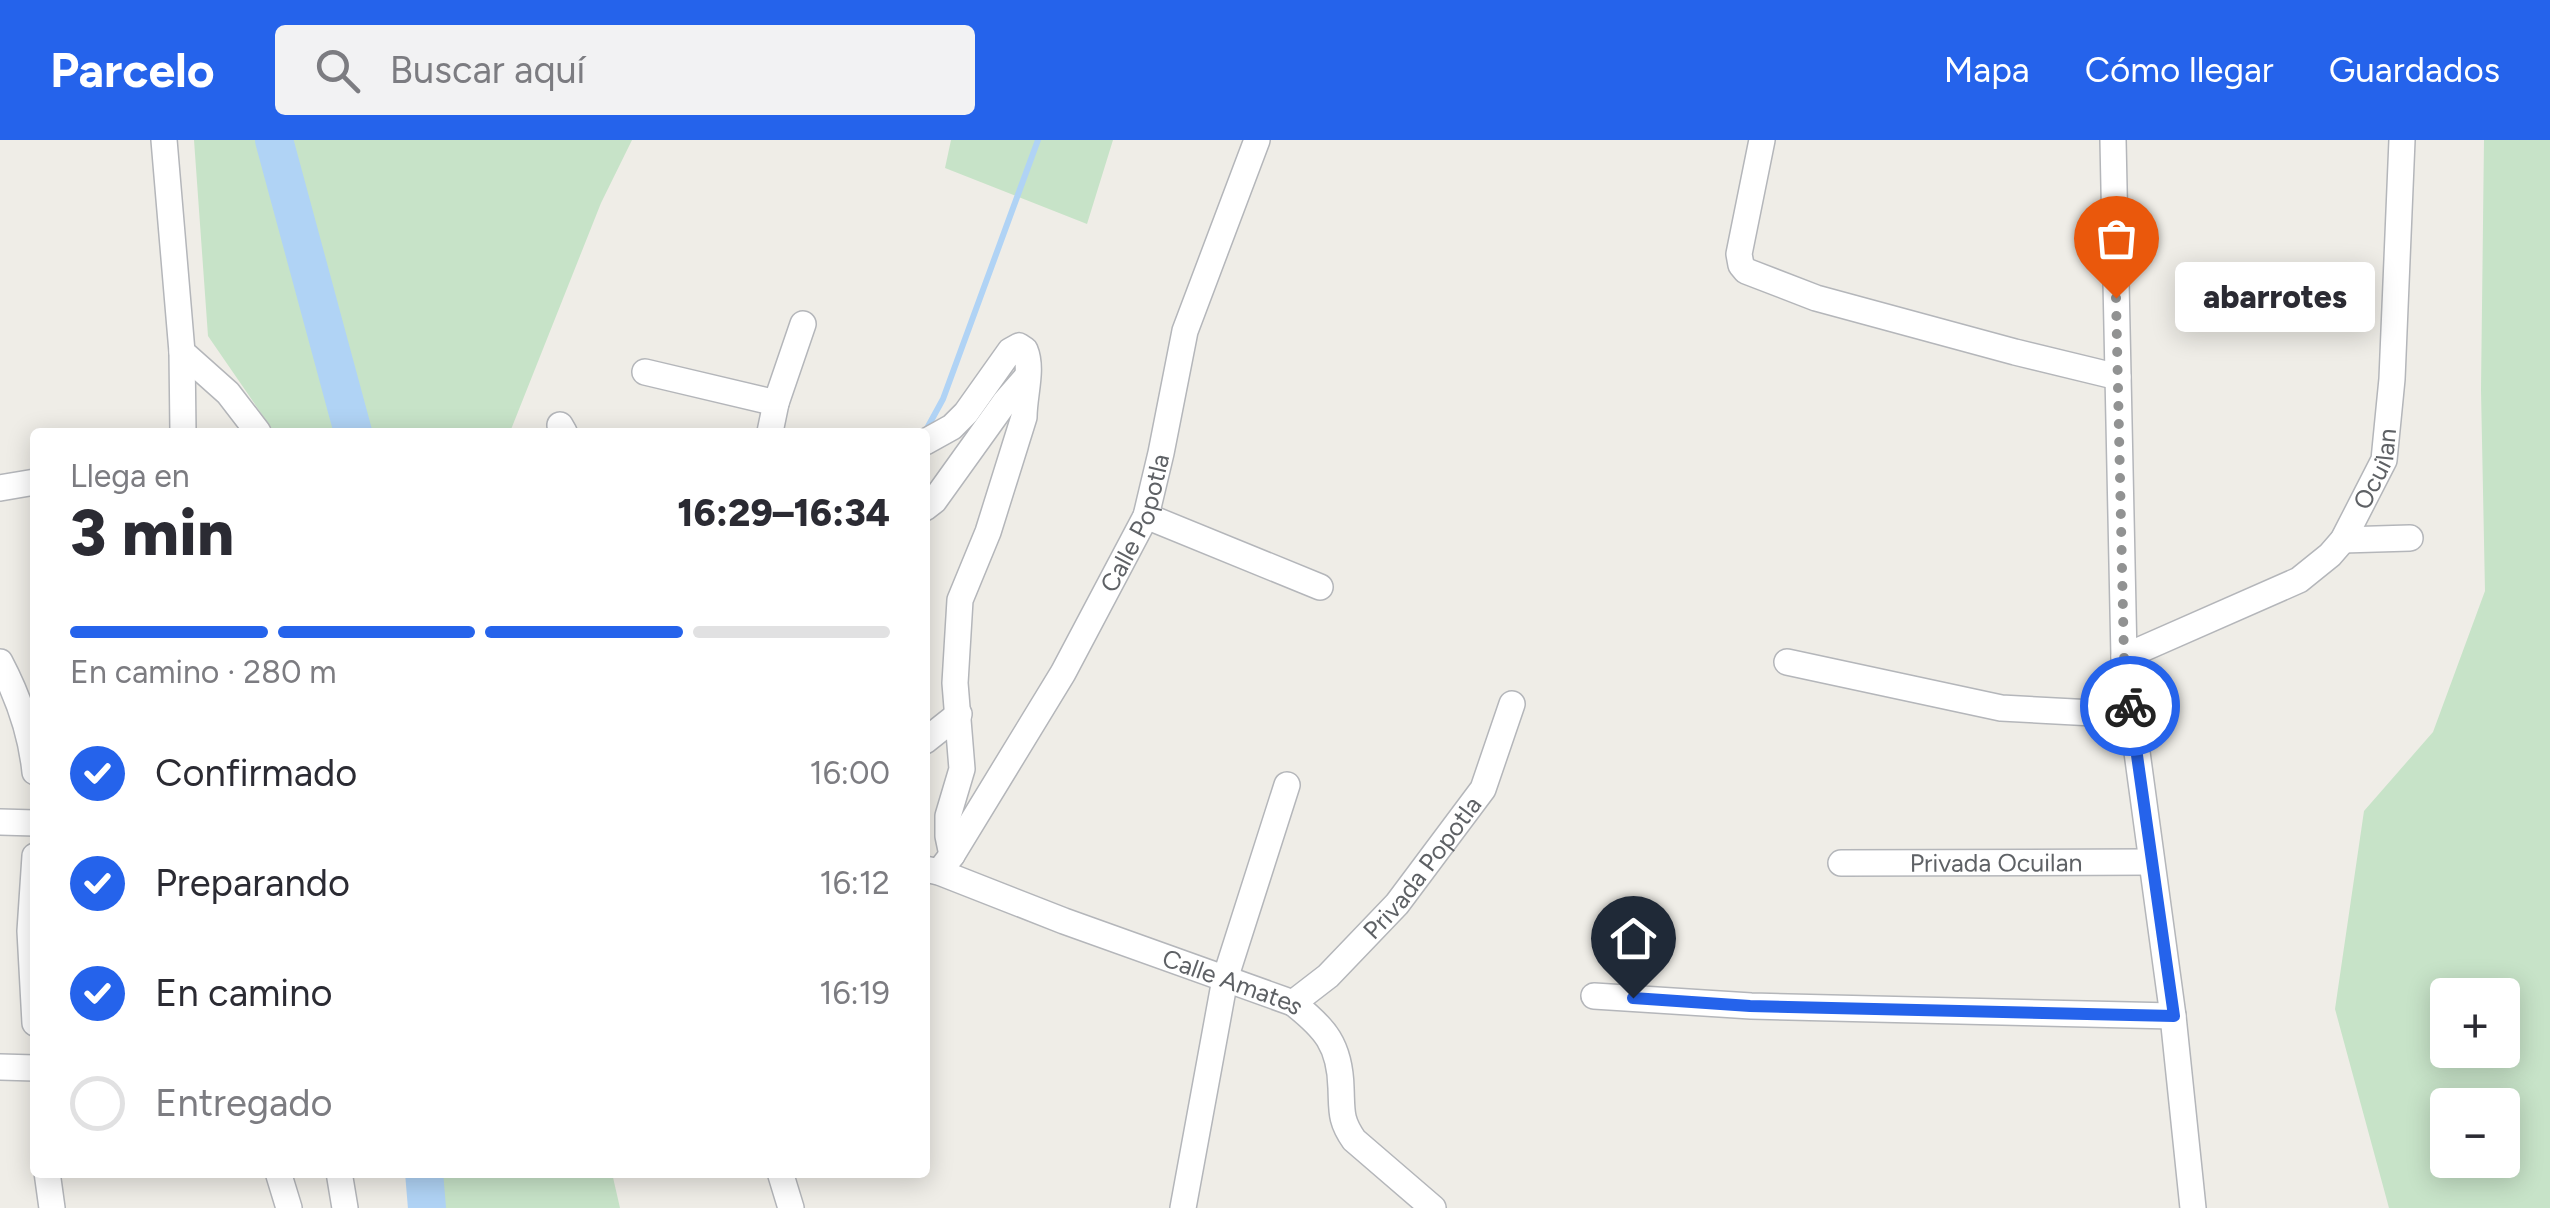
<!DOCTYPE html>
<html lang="es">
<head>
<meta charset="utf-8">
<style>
  :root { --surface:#fff; --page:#f2f2f3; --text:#2b2b33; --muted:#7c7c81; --line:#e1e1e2; --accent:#2563eb }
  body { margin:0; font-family:Figtree,sans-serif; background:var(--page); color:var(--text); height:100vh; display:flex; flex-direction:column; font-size:38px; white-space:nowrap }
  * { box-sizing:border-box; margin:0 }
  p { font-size:32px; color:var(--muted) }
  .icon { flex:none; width:55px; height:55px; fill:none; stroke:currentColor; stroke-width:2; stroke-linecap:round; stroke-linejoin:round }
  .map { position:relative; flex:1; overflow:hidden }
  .drawer { position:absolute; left:30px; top:288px; width:900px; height:750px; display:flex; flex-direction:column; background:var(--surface); border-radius:10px; box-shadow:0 5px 25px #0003 }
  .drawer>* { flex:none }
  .fabs { position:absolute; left:2430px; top:838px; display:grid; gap:20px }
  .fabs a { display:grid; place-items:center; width:90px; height:90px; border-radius:10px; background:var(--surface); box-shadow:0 5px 25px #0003; font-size:50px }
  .pin { position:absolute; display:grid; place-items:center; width:85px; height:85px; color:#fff; margin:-102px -42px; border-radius:50% 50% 50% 0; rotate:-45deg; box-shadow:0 0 10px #0007 }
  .pin .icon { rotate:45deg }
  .courier { position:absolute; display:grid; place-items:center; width:100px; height:100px; margin:-50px; border:8px solid #2563eb; border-radius:50%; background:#fff; color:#222; box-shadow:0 2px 12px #0007 }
  .bubble { position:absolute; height:70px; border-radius:10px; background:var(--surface); box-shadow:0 5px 25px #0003; font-size:32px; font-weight:800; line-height:70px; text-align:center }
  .head em { font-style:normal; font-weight:800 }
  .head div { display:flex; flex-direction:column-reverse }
  .head { display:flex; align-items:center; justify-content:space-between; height:170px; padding:0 40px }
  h1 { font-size:65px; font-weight:800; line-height:75px }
  .bar { display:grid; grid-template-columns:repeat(4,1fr); gap:15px 10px; align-content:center; height:120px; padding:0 40px }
  .bar i { height:12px; border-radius:8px; background:var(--line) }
  .bar .selected { background:var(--accent) }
  .bar p { grid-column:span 4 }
  ol { padding:0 40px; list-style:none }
  li { display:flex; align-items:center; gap:30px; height:110px }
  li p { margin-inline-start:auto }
  li .icon { padding:10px; border-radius:50%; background:var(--accent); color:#fff; stroke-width:4 }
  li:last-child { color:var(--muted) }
  li i { width:55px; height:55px; border:5px solid var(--line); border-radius:50% }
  header { display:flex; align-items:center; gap:60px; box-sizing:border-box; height:140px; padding:0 50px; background:var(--accent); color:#fff }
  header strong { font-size:48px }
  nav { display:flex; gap:55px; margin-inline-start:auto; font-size:35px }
  .search { width:700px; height:90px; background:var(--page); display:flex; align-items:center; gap:25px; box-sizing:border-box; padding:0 35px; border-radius:10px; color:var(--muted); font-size:38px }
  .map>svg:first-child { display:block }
  .green { fill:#c7e3c8; fill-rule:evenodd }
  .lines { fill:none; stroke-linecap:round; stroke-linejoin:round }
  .stream { stroke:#b0d3f5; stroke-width:6 }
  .river { stroke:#b0d3f5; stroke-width:38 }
  .minor-casing { stroke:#b4b6ba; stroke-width:28 }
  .minor { stroke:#fff; stroke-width:25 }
  .done { stroke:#919292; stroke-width:10; stroke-dasharray:0 18 }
  .route { stroke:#2563eb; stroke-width:12 }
  .labels { text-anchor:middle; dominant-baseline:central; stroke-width:9; stroke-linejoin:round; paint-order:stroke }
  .street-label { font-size:25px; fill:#5e6165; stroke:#fff }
</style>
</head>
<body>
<header>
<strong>Parcelo</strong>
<div class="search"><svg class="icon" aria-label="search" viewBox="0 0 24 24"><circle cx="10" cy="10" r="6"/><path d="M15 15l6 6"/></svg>Buscar aquí</div>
<nav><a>Mapa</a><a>Cómo llegar</a><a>Guardados</a></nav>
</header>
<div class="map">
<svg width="2550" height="1068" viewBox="0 0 2550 1068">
  <rect width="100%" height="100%" fill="#efede7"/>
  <path class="green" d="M194 0H632L601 63 510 292H274L208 196Z
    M951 0H1113L1087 84 945 28Z
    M2484 0H2550V1068H2389L2335 869 2364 671 2433 592 2485 451 2481 250ZM2502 855V910H2448V855ZM2502 965V1020H2448V965Z
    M438 1033H612L620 1068H445Z"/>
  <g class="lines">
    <path class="stream" d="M925 292 943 259 1038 0"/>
    <path class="river" d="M274 0 353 292
      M424 1032 427 1068"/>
    <defs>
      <g id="minor">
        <path d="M164 0 182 212 228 253 258 292"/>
        <path d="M1762 0 1739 114 1741 125 1746 131 1816 158 2015 212 2118 237"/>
        <path d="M2113 0 2124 517 2173 876 2193 1068"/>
        <path d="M182 212 183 292"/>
        <path d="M645 232 776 263"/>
        <path d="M560 285 564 292"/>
        <path d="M770 292 776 263 803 184"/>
        <path d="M925 302 952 287 966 273 1010 211 1019 206 1025 210C1033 229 1024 255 1024 277L988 392 960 460 955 543 962 629 948 676V696L952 715"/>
        <path d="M0 348 35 342"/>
        <path d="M925 368 934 361 1005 262 1026 238"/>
        <path d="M1146 376 1320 447"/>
        <path d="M2343 400 2410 398"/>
        <path id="s1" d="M2124 517 2299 440 2330 415 2343 400 2384 320 2392 239 2402 0"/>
        <path d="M0 522C19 558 31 592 35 632"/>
        <path d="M1787 522 2001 568 2131 575"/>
        <path d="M925 601 959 574"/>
        <path d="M0 682 35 683"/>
        <path d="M35 716 30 791 35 883"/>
        <path id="s2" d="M1841 723 2151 722"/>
        <path id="s3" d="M925 729 939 732 1064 781 1293 863C1325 888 1340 905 1341 948 1342 971 1340 980 1354 1000L1433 1068"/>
        <path id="s4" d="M939 732 952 715 1063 533 1146 376 1161 313 1185 191 1257 0"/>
        <path d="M1594 856 1751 866 2173 876"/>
        <path id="s5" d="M1293 863 1328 836 1397 764 1483 649 1512 564"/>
        <path d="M0 927 35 928"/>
        <path d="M47 1032 52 1068"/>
        <path d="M278 1032 289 1068"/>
        <path d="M339 1032 345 1068"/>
        <path d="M780 1032 791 1068"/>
        <path d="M1183 1068 1225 839 1287 645"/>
      </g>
    </defs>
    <use href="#minor" class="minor-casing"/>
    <use href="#minor" class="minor"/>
  </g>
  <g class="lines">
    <path class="done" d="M2116 158 2124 517 2130 566"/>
    <path class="route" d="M1633 858 1750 866 2174 876 2130 566"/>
  </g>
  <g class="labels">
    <g class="street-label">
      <text stroke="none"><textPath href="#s1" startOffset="330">Ocuilan</textPath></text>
      <text stroke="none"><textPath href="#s4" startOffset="402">Calle Popotla</textPath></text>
      <text stroke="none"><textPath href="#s2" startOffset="155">Privada Ocuilan</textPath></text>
      <text stroke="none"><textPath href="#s5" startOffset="188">Privada Popotla</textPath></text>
      <text stroke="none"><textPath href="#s3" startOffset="328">Calle Amates</textPath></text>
    </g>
  </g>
</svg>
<div class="fabs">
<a>+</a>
<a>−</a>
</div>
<div class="pin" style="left:2116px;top:158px;background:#ea580c"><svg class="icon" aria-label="bag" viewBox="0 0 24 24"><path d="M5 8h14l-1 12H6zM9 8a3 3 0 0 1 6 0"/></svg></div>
<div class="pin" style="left:1633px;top:858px;background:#1f2937"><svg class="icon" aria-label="home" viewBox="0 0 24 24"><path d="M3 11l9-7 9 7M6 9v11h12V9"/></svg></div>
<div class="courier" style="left:2130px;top:566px"><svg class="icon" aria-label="bike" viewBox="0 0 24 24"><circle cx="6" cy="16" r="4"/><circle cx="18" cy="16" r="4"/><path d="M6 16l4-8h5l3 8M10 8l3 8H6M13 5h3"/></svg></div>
<div class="bubble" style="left:2175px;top:122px;width:200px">abarrotes</div>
<section class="drawer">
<div class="head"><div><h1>3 min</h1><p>Llega en</p></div><em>16:29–16:34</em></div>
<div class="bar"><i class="selected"></i><i class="selected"></i><i class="selected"></i><i></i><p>En camino · 280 m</p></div>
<ol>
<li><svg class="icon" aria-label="check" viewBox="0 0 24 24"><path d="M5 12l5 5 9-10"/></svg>Confirmado<p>16:00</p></li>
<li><svg class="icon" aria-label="check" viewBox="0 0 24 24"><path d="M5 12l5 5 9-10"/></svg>Preparando<p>16:12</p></li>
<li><svg class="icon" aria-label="check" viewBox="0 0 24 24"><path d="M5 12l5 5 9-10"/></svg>En camino<p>16:19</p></li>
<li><i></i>Entregado</li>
</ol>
</section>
</div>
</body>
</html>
